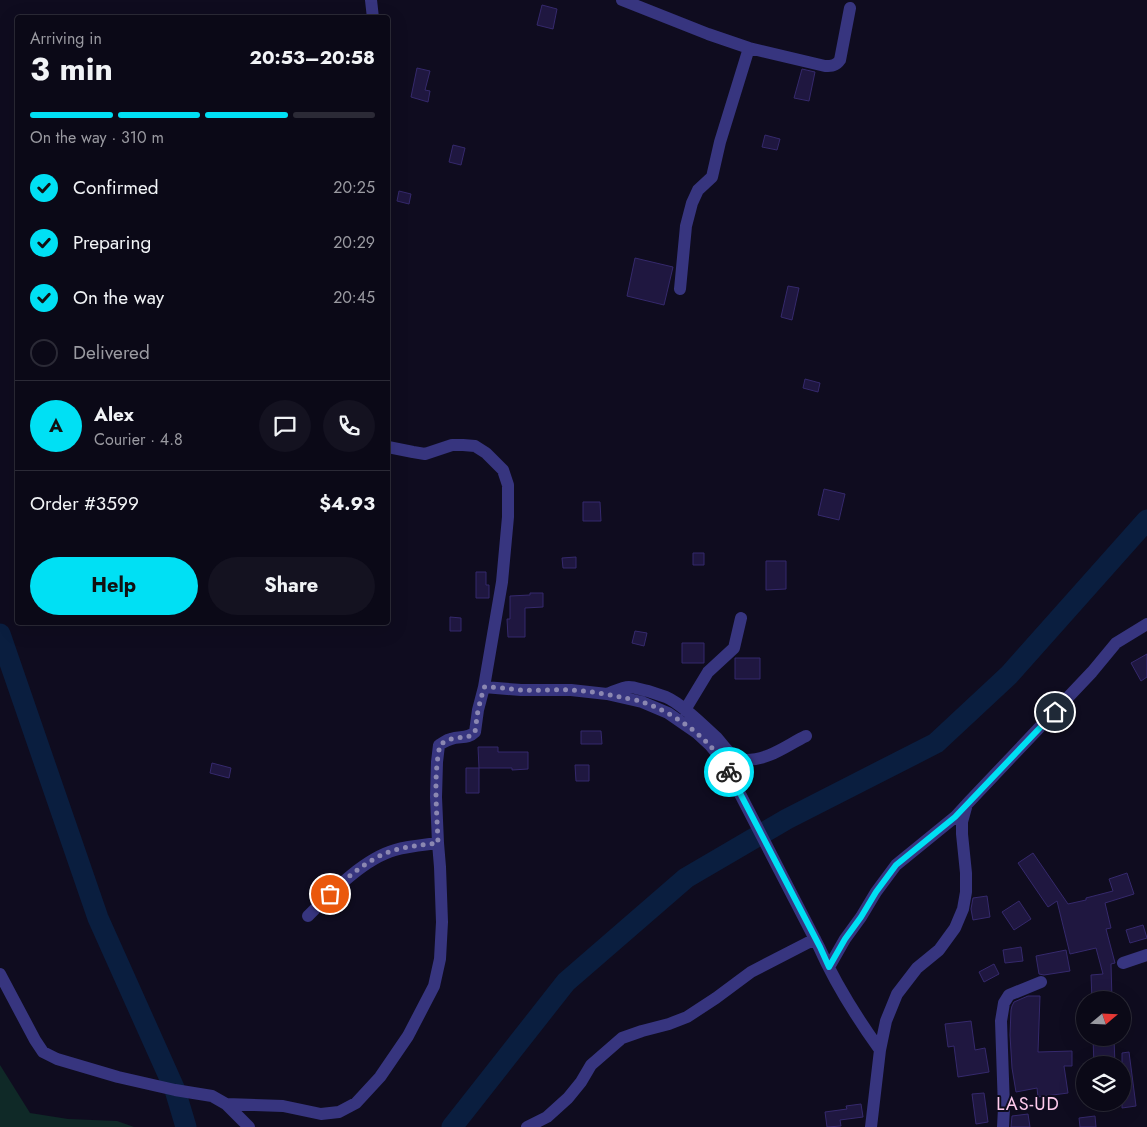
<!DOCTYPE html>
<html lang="en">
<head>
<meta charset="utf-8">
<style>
  :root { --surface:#0b0917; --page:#141220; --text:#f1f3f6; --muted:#9a9aa1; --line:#2b2a36; --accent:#00e0f4 }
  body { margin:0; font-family:Jost,sans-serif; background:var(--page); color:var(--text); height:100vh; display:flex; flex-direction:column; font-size:19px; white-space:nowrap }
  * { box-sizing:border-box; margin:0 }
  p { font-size:16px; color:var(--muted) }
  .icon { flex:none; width:28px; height:28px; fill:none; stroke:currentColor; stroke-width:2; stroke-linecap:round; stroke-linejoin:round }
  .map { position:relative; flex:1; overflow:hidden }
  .panel { position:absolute; left:15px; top:15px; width:375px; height:610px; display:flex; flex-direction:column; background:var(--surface); border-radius:5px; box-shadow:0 5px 20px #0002,0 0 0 1px var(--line) }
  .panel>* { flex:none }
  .needle { width:32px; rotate:71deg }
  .controls { position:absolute; left:1076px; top:991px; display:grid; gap:10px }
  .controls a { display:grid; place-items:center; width:55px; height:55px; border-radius:50%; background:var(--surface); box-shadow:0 5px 20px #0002,0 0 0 1px var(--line); font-size:25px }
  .pin { position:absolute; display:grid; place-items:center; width:42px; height:42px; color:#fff; margin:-21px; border:2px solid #fff; border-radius:50%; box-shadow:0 1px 5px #0007 }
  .courier { position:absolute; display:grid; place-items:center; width:50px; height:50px; margin:-25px; border:4px solid #00e0f4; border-radius:50%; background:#fff; color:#222; box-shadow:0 1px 6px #0007 }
  .headline em { font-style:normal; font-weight:700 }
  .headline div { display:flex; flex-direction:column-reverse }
  .headline { display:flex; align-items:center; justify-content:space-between; height:85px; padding:0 15px }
  h1 { font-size:32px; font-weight:700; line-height:38px }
  .bar { display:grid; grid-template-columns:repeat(4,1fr); gap:8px 5px; align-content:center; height:60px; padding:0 15px }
  .bar i { height:6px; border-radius:4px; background:var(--line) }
  .bar .on { background:var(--accent) }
  .bar p { grid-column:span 4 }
  .line { display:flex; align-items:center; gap:12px; padding:0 15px; border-top:1px solid var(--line) }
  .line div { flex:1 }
  .round { display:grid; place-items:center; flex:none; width:52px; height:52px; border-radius:26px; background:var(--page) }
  ol { padding:0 15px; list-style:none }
  li { display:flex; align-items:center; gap:15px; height:55px }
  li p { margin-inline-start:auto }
  li .icon { padding:5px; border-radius:50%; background:var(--accent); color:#111; stroke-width:4 }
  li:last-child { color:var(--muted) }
  li i { width:28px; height:28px; border:2px solid var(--line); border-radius:50% }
  .cta { display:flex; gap:10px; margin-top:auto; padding:10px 15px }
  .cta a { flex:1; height:58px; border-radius:30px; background:var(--accent); color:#111; font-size:20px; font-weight:700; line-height:58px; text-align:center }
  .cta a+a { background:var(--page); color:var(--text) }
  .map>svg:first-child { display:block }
  .green { fill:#0f2927 }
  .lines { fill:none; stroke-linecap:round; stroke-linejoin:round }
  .river { stroke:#0a1e3f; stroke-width:21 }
  .building { fill:#1f1740; stroke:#35296c }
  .minor { stroke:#37357f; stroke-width:12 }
  .done { stroke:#8b87b1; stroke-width:5; stroke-dasharray:0 9 }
  .route { stroke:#00e0f4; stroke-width:6 }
  .labels { text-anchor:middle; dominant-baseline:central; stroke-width:4; stroke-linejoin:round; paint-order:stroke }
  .quarter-label { font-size:18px; letter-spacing:1px; fill:#ffcbed; stroke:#0f0c1f }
</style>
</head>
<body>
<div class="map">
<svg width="1147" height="1127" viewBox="0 0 1147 1127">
  <rect width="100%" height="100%" fill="#0f0c1f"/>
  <path class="green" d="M0 1065 30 1113 68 1119 117 1121 134 1127H0Z"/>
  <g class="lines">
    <path class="river" d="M0 634 98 918 175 1090 186 1127
      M452 1127 566 982 686 878 787 819 936 743 1009 675 1147 520"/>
  </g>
  <path class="building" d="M542 5 557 9 553 29 537 25Z
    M417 68 430 71 425 90 430 91 428 102 411 97Z
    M802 69 815 72 809 101 794 98Z
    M765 135 780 139 777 150 762 147Z
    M453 145 465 148 461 165 449 162Z
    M399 191 411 194 409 204 397 201Z
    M635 258 673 267 664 305 627 296Z
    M788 286 799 288 792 320 781 317Z
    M805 379 820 383 818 392 803 388Z
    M824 489 845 494 839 520 818 515Z
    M583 502H600L601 521H583Z
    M693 553H704V565H693Z
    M576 557V568H563L562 558Z
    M766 561H786V589L766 590Z
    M476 572H486V585H489V598H476Z
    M530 593H543V607L525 608V637H508L507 619H510V596L530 595Z
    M450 617 461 618V631H450Z
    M635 631 647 633 644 646 632 643Z
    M682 643H704V663H682Z
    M1147 654V677L1141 681 1131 663Z
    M735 658H760V679H735Z
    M581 731H601L602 744H581Z
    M478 747H498V752H528V769L512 770V768H479Z
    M212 763 231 768 229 778 210 773Z
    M575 765H589V781H576Z
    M466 768H479V793H466Z
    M1033 853 1068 904 1086 900V898L1113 891 1109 879 1127 873 1134 894 1105 903 1111 928 1106 929 1115 963 1111 964 1112 1000H1092L1091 975 1103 974 1096 948 1070 954 1057 901 1048 907 1018 863Z
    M987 896 990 917 973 920 971 909 973 898Z
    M1019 901 1031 919 1014 930 1002 912Z
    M1143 925 1147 938 1130 943 1126 930Z
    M1021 947 1023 961 1005 963 1003 950Z
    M1066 950 1070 971 1044 975 1039 974 1036 956Z
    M994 964 999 974 984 982 979 972Z
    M1028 996H1040L1038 1052 1072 1051V1066H1064L1068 1093 1038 1097 1037 1088 1016 1092 1012 1068 1010 1035 1011 1010 1012 1006 1014 1002Z
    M971 1021 975 1050 985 1048 989 1072 958 1077 954 1046 948 1047 945 1024Z
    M1093 1038H1114L1115 1065H1094Z
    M1129 1052 1136 1106 1122 1108V1053Z
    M984 1093 988 1122 976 1124 972 1094Z
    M861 1104 863 1117 840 1120 841 1126 827 1127 825 1112 847 1109 846 1106Z
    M1028 1114 1030 1127H1011L1012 1116Z
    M1095 1116 1096 1127H1080L1079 1118Z"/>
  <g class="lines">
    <path class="minor" d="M371 0 373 18
      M622 0 708 34 749 48 825 66C831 66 836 66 840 60L850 8
      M680 289 686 226 692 203 698 190 712 177 720 142 749 48
      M388 447 413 452 425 454 452 445H463L475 446 486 453 503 470 508 485V517L502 582 484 687 521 690H571L607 694 642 702 668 713 697 733 710 745 723 761 819 947C835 983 857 1018 880 1050
      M607 694C613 692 622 687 629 687 635 687 642 690 648 691 654 693 660 695 666 697 682 704 704 726 717 738 725 747 733 761 746 760 769 760 787 745 806 736
      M685 710 708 672 734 648 741 618
      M308 916C331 893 363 859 395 850 409 846 423 845 438 843
      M1123 963 1147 955
      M829 967 845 939 861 917 876 892 896 865 955 817 966 805
      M0 974 35 1040 43 1052 57 1059 118 1077 175 1090 212 1096 226 1104 249 1127
      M226 1104 283 1106 321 1114 339 1112 356 1103 380 1077 408 1036 434 986 440 959 442 922 440 867 438 843 436 797 437 762 439 745C443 743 446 740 451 739 460 736 468 739 475 732L478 710 484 687
      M527 1127 547 1117 568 1098 581 1082 591 1065 622 1038 642 1031 669 1024 687 1017 716 998 751 972 815 939
      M871 1127 880 1050 886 1021 897 994 917 968 939 950 955 928 963 909 966 892V873L962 834V822L967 804 1092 672 1116 643 1147 624
      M1003 1127 1004 1108 1001 1021 1004 1003 1009 995 1041 982"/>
  </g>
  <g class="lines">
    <path class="done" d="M330 894C347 877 372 856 395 850 409 846 423 845 438 843 437 811 433 777 440 745 443 743 446 740 451 739 460 736 468 740 475 732L478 710 484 687C496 687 509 689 522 690 538 691 555 689 571 690 589 691 607 694 624 698 630 699 637 700 642 702 676 713 713 741 729 772"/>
    <path class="route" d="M729 772 820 947 829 967 845 939 861 917 876 892 896 865 955 817 1055 712"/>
  </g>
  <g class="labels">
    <g class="quarter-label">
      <text x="1028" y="1104">LAS-UD</text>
    </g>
  </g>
</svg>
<div class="controls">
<a><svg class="needle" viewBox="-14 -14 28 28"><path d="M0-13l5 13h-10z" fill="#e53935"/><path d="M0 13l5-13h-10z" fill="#9a9aa1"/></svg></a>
<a><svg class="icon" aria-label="layers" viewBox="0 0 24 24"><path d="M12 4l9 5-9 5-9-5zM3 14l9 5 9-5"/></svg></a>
</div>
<div class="pin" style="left:330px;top:894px;background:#ea580c"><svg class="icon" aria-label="bag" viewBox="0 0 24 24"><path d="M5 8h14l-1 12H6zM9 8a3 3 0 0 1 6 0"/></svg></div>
<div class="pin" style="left:1055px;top:712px;background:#1f2937"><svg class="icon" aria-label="home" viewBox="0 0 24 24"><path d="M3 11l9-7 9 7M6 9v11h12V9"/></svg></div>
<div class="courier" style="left:729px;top:772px"><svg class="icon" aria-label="bike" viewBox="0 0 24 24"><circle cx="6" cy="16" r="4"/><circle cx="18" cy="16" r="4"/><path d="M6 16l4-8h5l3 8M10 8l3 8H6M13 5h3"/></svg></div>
<section class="panel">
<div class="headline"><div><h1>3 min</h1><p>Arriving in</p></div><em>20:53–20:58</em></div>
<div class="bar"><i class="on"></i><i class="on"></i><i class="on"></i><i></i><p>On the way · 310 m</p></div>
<ol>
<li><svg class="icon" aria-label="check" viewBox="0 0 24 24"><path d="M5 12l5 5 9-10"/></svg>Confirmed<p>20:25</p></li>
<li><svg class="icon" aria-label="check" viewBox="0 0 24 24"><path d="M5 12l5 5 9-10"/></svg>Preparing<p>20:29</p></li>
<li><svg class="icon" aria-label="check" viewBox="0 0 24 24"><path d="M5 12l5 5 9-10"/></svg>On the way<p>20:45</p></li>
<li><i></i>Delivered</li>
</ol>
<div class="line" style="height:90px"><b class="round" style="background:var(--accent);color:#111">A</b><div><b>Alex</b><p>Courier · 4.8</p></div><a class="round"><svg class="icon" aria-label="chat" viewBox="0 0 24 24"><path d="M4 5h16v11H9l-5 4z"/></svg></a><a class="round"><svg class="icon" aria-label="phone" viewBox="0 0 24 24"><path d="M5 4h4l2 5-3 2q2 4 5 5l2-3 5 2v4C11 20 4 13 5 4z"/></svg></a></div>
<div class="line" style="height:65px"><div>Order #3599</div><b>$4.93</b></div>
<div class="cta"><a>Help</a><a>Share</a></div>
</section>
</div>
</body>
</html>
